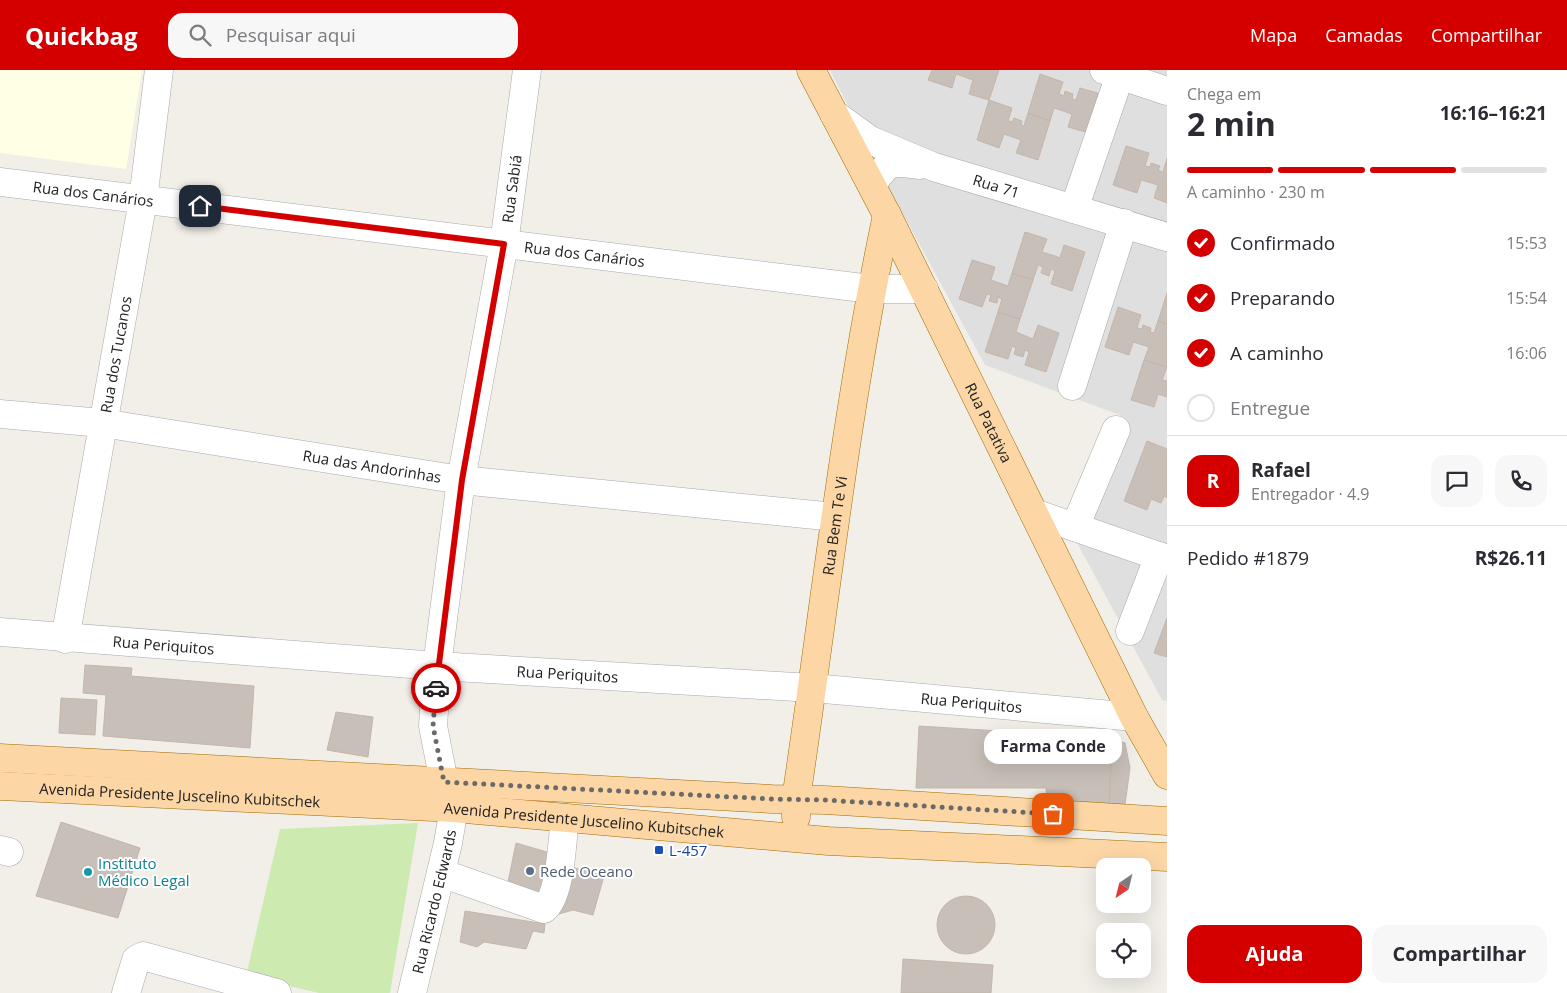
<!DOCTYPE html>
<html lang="pt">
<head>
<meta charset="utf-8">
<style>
  :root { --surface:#fff; --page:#f7f7f7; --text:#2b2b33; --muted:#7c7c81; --line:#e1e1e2; --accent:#d40000 }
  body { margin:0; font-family:"Open Sans",sans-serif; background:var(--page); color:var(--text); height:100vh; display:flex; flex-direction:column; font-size:19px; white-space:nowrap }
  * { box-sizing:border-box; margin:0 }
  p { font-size:16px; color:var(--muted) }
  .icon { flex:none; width:28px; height:28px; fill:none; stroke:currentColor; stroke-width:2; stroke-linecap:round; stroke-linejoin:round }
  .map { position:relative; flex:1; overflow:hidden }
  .panel { display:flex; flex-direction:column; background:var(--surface); width:400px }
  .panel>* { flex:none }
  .needle { width:32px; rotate:215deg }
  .tools { position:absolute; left:1096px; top:788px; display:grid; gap:10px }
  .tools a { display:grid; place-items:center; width:55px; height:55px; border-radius:10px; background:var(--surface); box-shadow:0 5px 20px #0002; font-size:25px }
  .pin { position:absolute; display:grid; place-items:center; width:42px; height:42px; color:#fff; margin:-21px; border-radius:10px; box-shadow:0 2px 8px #0006 }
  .courier { position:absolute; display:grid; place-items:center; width:50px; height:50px; margin:-25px; border:4px solid #d40000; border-radius:50%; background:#fff; color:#222; box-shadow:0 1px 6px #0007 }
  .bubble { position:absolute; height:35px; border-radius:15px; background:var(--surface); box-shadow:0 5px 20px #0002; font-size:16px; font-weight:700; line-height:35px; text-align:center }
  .overview em { font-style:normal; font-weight:700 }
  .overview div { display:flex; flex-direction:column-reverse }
  .overview { display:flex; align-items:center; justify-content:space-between; height:85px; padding:0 20px }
  h1 { font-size:32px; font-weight:700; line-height:38px }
  .bar { display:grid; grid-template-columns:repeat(4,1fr); gap:8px 5px; align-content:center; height:60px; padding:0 20px }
  .bar i { height:6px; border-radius:4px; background:var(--line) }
  .bar .on { background:var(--accent) }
  .bar p { grid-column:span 4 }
  .line { display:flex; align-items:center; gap:12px; padding:0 20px; border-top:1px solid var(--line) }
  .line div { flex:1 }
  .round { display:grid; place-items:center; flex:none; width:52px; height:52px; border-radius:15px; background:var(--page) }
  ol { padding:0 20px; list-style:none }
  li { display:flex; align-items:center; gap:15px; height:55px }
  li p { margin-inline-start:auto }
  li .icon { padding:5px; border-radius:50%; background:var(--accent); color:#fff; stroke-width:4 }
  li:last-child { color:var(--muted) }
  li i { width:28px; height:28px; border:2px solid var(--line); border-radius:50% }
  .primary-button { display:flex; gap:10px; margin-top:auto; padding:10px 20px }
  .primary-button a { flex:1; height:58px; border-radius:15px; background:var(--accent); color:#fff; font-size:20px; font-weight:700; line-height:58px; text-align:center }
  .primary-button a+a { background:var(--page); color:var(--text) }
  header { display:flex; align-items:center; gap:30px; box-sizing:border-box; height:70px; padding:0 25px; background:var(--accent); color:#fff }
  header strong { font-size:24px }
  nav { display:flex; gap:28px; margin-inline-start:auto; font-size:18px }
  .search { width:350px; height:45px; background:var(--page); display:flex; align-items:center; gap:12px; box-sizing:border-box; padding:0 18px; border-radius:15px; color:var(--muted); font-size:19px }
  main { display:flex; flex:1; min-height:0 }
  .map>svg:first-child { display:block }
  .residential { fill:#e0dfdf }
  .education { fill:#ffffe5 }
  .grass { fill:#cdebb0 }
  .building { fill:#c7bfb8; stroke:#c4b6ab }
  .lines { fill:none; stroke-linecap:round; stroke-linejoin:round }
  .minor-casing { stroke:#a9a9a9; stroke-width:29 }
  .major-casing { stroke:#a06b00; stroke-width:29 }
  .minor { stroke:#fff; stroke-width:28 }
  .major { stroke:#fcd6a4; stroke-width:28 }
  .done { stroke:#6b6a68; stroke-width:5; stroke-dasharray:0 9 }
  .route { stroke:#d40000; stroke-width:6 }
  .transit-dot { fill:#1a4fb4; stroke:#fff; stroke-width:2 }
  .service-dot { fill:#5c6f8a; stroke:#fff; stroke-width:2 }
  .culture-dot { fill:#0f9aa8; stroke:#fff; stroke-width:2 }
  .labels { text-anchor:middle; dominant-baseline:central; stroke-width:4; stroke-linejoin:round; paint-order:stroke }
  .street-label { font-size:15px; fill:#222; stroke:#fff }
  .transit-label { font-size:15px; fill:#164399; stroke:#fff; text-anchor:start }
  .culture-label { font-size:15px; fill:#0d838f; stroke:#fff; text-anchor:start }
  .service-label { font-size:15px; fill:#4e5e75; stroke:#fff; text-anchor:start }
</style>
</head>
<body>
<header>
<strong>Quickbag</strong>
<div class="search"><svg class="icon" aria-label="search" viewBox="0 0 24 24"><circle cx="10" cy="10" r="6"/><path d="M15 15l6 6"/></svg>Pesquisar aqui</div>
<nav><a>Mapa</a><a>Camadas</a><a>Compartilhar</a></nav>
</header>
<main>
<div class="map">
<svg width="1167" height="923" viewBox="0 0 1167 923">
  <rect width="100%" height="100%" fill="#f2efe9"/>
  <path class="residential" d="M830 0H1167V631L1162 630 1076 471 1120 345 985 295 891 122Z"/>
  <path class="education" d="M0 0H142L126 99 0 83Z"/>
  <path class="grass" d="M418 753 390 923H319L246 906 280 759Z"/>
  <path class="building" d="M932 0H999L989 30 969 24 973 10 956 4 952 18 928 10Z
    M1040 4 1063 12 1059 24 1064 26 1065 21 1073 24 1072 29 1076 30 1080 18 1101 24 1089 63 1068 57 1072 44 1054 38 1050 51 1028 43Z
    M989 30 1012 38 1008 51 1012 52 1014 48 1022 51 1021 55 1024 56 1028 43 1050 51 1038 90 1016 83 1021 70 1004 64 999 78 977 70Z
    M1126 76 1149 83 1145 96 1150 97 1151 93 1160 96 1158 100 1163 102 1167 88V133L1154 128 1158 115 1141 110 1137 123 1113 115Z
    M1025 162 1047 169 1042 182 1055 186 1060 188 1064 175 1085 182 1072 221 1051 214 1055 201 1051 199 1049 206 1041 203 1043 197 1038 195 1033 210 1012 203Z
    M972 190 995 197 991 210 1008 216 1012 203 1033 210 1020 249 998 242 1002 229 998 227 997 233 989 231 991 225 987 224 982 237 959 229Z
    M1167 223V254L1158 251Z
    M1118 237 1141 245 1137 258 1142 259 1143 255 1151 258 1150 262 1154 263 1158 251 1167 254V297L1144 290 1149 277 1133 272 1129 285 1105 277Z
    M998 242 1020 249 1016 262 1033 269 1038 255 1059 263 1046 302 1025 295 1029 282 1025 280 1023 287 1014 284 1016 278 1012 276 1008 289 985 282Z
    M1144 290 1167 297 1162 310 1167 311V327L1158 324 1154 337 1131 330Z
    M1147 371 1167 379V428L1164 426 1161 433 1151 429 1147 440 1124 431Z
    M1167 548V587L1154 583Z
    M85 595 132 598 131 606 254 616 250 678 103 666 106 625 83 623Z
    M61 628 97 630 95 665 59 663Z
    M336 642 373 647 368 687 327 680Z
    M919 656 1112 668 1109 741 1051 739 1047 728 1046 718H916Z
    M1112 668 1125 673 1130 698 1124 742 1109 741Z
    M61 752 140 778 118 848 36 826Z
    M516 773 554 784 542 829 507 817Z
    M571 797 604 806 593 845 573 840 559 844Z
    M937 855a29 29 0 1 1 58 0a29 29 0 1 1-58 0Z
    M465 841 545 854 544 863 533 861 526 879 484 872 477 877 460 872Z
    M903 889 993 895 991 923H901Z"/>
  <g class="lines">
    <defs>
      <g id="minor">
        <path d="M1104 0 1167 21"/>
        <path id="s1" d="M834 44 870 70 934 97 1167 167"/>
        <path id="s2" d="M0 112 871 219H924"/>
        <path d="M872 115C890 89 889 92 920 95"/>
        <path d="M1074 139 1120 5"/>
        <path d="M1072 316 1124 153"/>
        <path id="s3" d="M0 344 102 353 461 410 835 447"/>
        <path d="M1034 443 1167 489"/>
        <path d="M1075 457 1116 360"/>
        <path d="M1130 561 1159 486"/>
        <path id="s4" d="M0 562 437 596 813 618 1134 647"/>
        <path id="s5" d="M65 569 143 130 159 0"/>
        <path d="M0 780 9 782"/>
        <path d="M441 803 544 839C561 825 562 771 565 748"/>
        <path d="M126 923 136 890 143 886 277 923"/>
        <path id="s6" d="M412 923 448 773 454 738 444 712 433 656 437 596 461 410 504 174 527 0"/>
      </g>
      <g id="major">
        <path id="s7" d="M811 0 887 145 1134 647 1167 705"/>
        <path d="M0 688 772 729 825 730 1167 751"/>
        <path id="s8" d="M0 716 454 738 828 771 1167 787"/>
        <path id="s9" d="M796 747V729C825 535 846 338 887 145"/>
      </g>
    </defs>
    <use href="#minor" class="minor-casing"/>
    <use href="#major" class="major-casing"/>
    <use href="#minor" class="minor"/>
    <use href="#major" class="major"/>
  </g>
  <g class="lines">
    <path class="done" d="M436 618 433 656 444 712 772 729 825 730 1053 744"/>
    <path class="route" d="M200 136 504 174 462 410 436 618"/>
  </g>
  <rect class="transit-dot" x="654" y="775" width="10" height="10" rx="2.5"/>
  <circle class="service-dot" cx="530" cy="801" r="5"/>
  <circle class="culture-dot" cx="88" cy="802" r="5"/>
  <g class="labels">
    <g class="street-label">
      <text stroke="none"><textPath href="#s1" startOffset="179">Rua 71</textPath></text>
      <text stroke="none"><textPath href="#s6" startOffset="818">Rua Sabiá</textPath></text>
      <text stroke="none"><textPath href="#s2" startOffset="94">Rua dos Canários</textPath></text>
      <text stroke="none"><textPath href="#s2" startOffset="589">Rua dos Canários</textPath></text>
      <text stroke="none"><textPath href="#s5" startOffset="289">Rua dos Tucanos</textPath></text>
      <text stroke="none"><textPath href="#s7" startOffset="395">Rua Patativa</textPath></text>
      <text stroke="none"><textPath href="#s3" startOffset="376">Rua das Andorinhas</textPath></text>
      <text stroke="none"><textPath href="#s9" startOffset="294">Rua Bem Te Vi</textPath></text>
      <text stroke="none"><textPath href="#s4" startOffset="164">Rua Periquitos</textPath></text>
      <text stroke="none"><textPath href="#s4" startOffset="569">Rua Periquitos</textPath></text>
      <text stroke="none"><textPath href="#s4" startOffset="974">Rua Periquitos</textPath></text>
      <text stroke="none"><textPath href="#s8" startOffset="180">Avenida Presidente Juscelino Kubitschek</textPath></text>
      <text stroke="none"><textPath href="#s8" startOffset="585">Avenida Presidente Juscelino Kubitschek</textPath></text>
      <text stroke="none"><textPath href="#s6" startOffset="94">Rua Ricardo Edwards</textPath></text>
    </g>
    <g class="transit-label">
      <text x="669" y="780">L-457</text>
    </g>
    <g class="culture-label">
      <text x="98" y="793">Instituto<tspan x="98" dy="17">Médico Legal</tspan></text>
    </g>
    <g class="service-label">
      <text x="540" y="801">Rede Oceano</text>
    </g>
  </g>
</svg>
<div class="tools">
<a><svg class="needle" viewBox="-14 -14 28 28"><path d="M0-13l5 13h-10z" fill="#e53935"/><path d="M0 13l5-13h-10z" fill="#7c7c81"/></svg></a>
<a><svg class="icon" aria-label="locate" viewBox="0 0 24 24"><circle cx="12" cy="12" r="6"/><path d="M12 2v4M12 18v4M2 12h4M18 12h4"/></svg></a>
</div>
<div class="pin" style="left:1053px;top:744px;background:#ea580c"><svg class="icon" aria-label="bag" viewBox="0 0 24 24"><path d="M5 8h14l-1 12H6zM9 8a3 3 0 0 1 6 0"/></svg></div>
<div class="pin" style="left:200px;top:136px;background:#1f2937"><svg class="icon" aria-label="home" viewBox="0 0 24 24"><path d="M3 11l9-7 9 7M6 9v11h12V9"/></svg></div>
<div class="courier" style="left:436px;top:618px"><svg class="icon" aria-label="car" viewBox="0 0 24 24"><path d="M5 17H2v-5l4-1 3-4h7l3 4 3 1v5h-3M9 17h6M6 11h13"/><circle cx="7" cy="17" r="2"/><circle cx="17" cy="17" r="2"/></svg></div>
<div class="bubble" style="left:984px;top:659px;width:138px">Farma Conde</div>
</div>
<section class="panel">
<div class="overview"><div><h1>2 min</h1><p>Chega em</p></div><em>16:16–16:21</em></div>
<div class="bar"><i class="on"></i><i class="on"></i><i class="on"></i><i></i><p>A caminho · 230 m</p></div>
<ol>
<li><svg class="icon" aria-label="check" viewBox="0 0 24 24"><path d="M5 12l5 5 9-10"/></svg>Confirmado<p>15:53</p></li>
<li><svg class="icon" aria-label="check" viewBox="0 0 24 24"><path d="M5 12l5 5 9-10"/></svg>Preparando<p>15:54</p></li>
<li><svg class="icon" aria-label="check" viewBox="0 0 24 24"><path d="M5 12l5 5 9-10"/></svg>A caminho<p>16:06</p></li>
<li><i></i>Entregue</li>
</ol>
<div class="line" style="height:90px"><b class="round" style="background:var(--accent);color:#fff">R</b><div><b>Rafael</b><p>Entregador · 4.9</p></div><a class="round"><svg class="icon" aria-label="chat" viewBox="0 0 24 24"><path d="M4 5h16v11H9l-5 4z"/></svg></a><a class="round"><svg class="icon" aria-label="phone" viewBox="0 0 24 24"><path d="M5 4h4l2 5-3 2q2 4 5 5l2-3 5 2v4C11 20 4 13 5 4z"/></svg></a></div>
<div class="line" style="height:65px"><div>Pedido #1879</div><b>R$26.11</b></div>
<div class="primary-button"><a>Ajuda</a><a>Compartilhar</a></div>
</section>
</main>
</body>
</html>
